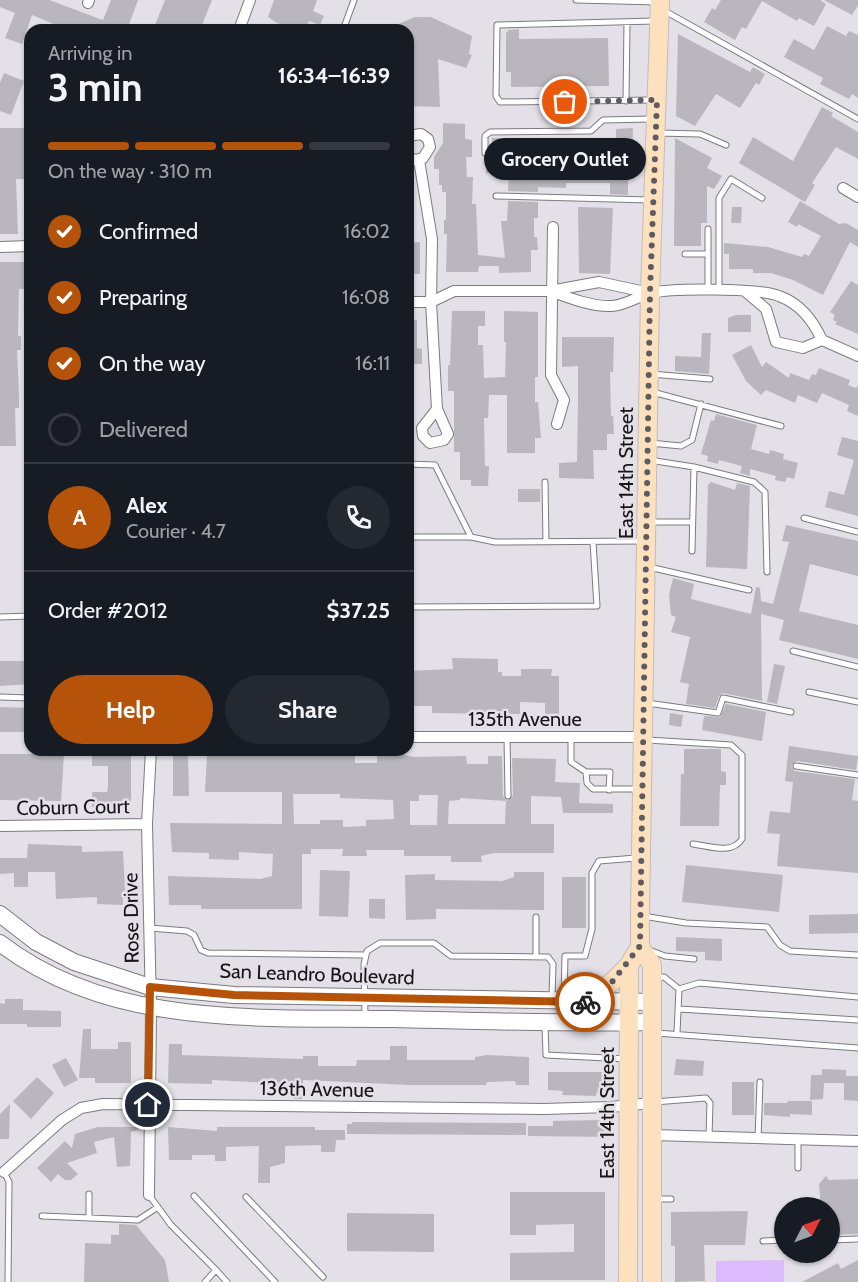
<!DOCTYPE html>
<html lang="en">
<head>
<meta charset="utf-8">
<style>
  :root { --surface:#171b24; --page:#242831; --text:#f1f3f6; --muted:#9ea1a6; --line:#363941; --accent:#b45309 }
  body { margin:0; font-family:Cabin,sans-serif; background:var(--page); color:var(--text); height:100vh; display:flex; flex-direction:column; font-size:22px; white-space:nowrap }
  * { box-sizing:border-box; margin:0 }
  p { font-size:20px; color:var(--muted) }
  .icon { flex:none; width:33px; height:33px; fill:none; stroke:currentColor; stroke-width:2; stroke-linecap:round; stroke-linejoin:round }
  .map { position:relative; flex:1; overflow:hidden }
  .details { position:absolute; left:24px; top:24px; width:390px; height:732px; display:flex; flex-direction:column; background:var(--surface); border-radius:18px; box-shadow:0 2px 4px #0004 }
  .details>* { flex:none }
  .needle { width:39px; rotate:48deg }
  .fabs { position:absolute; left:774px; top:1197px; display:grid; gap:12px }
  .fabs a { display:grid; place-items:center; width:66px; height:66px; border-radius:50%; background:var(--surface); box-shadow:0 2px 4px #0004; font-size:30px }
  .pin { position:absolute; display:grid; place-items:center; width:51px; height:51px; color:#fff; margin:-26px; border:3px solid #fff; border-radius:50%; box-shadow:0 2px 6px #0007 }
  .courier { position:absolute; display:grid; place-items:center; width:60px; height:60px; margin:-30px; border:4px solid #b45309; border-radius:50%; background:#fff; color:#222; box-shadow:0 2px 8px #0007 }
  .bubble { position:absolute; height:42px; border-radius:21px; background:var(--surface); box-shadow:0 2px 4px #0004; font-size:20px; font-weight:700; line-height:42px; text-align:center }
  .overview em { font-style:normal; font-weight:700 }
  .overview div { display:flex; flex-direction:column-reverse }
  .overview { display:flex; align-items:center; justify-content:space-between; height:102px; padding:0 24px }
  h1 { font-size:39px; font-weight:700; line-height:45px }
  .bar { display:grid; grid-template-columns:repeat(4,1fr); gap:9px 6px; align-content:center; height:72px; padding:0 24px }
  .bar i { height:8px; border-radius:4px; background:var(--line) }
  .bar .current { background:var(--accent) }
  .bar p { grid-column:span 4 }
  .line { display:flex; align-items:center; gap:15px; padding:0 24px; border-top:2px solid var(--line) }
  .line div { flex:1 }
  .round { display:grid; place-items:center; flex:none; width:63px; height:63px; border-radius:32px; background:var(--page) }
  ol { padding:0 24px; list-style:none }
  li { display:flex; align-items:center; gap:18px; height:66px }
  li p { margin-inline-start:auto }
  li .icon { padding:6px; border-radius:50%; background:var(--accent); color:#fff; stroke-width:4 }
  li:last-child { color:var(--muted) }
  li i { width:33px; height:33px; border:3px solid var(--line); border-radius:50% }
  .button { display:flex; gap:12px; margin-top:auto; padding:12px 24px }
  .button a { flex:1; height:69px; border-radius:36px; background:var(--accent); color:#fff; font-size:24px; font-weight:700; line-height:69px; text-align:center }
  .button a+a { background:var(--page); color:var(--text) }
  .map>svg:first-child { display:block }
  .green { fill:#dbbbfb }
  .building { fill:#b9b6bd; fill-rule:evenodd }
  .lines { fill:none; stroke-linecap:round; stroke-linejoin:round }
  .service-casing { stroke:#7d7a81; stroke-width:7 }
  .minor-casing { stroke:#7d7a81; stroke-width:12 }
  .secondary-casing { stroke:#7d7a81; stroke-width:18 }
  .primary-casing { stroke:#bebdbe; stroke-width:20 }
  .service { stroke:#fff; stroke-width:5 }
  .minor { stroke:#fff; stroke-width:10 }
  .secondary { stroke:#fff; stroke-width:16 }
  .primary { stroke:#fde1bf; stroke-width:18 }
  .done { stroke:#5e5c60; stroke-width:6; stroke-dasharray:0 10.8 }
  .route { stroke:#b45309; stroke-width:8 }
  .labels { text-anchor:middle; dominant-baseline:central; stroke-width:5; stroke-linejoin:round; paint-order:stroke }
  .street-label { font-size:20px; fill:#161517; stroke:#e3e0e7 }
</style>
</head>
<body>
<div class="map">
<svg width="858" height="1282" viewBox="0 0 858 1282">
  <rect width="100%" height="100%" fill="#e3e0e7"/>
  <path class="green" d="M784 1260V1282H716V1261Z"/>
  <path class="building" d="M0 0H49L103 20 111 0H138L127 30H53L56 25 32 15 22 44 5 38 15 13 0 7Z
    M165 0H212L200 30H153Z
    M274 0H317L313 11 324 16 320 25 309 21 306 30H298L277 23 268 17Z
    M721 0H820L826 4 814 26 799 18 797 21 762 1 746 29 742 27 735 40 704 22 712 8 715 10Z
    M824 0H858V5L852 15Z
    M415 17H431L472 36 469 54 472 55 466 68 438 59 440 107 408 106V30H384Z
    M827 26 846 36 849 31 858 35V98L852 94 849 99 820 84 823 78 784 57 794 39 814 50Z
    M519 29V39L608 38 609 86 511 87V72H506V33L509 30Z
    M678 34 750 72 753 67 765 74 759 85 756 83 740 108 716 94 695 126 676 116Z
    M4 73 24 81 11 115 0 111V83Z
    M822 107 833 113 831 116 858 132V159L836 147 812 183 815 185 805 202 739 163 753 137 793 161Z
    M443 123 465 124V139L472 140V157H466L467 177H473L472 204H476L478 255 505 258 501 221H507L508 201 538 202V218H534V237H537L538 250H531V272L499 273V266H479L478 272H446L447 234H444V220H446V192H442V185H439V169H434V157L443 143Z
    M0 128H24V179H16L18 234H0Z
    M633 128 632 159H628V195L610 194V183H566V188L538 187V192L508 191 509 174 486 173 487 160H493L492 138H616V129Z
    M675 138 712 158 707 168 722 176 714 189 707 186V223H701V246H674Z
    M800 201 839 224 846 223 858 230V247L850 242 823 295 793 280 771 273H753V269H729V254H724V243L768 247 802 257 804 254 809 256 821 236 798 224 797 227 788 222Z
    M578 207 613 208 610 274 579 273Z
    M732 207H742L741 223H731Z
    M420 242V274H408V243Z
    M0 262H30V289H19L18 336H21V350H17L19 394V408H15L16 446H0Z
    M851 281 858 285V334L835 324 837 322 833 320 835 315 830 312Z
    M452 311H485V326H478V345H483L484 378 505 377 506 342H504V311L538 312V377H535V402H538L541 438H535V453H507V395H489L488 418H484L485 466H489L488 486H471V480H460V452H454V391H448V365H450Z
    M736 315H751V332H728V318Z
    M408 320H417V348L422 349V364H408Z
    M702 333H711L709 374 675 371V356L701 357Z
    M562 337H614L613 372H610L611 416H613L614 434H607V450H593L594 479 559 478V463L577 462 578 401V366L562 367Z
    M751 345 762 367 766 362 789 378 790 373 809 380 812 374 816 375 819 368 850 380 848 385 856 388 858 385V416L847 411 849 405 822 393 817 403 798 395 795 403 766 390 761 395 746 381 732 355Z
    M716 414 757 425 751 449 769 454 770 450 784 454 783 459 798 463 794 479 787 477 785 482 775 480 776 476 750 469V476L740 473 742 466 719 460 718 464 707 461 708 456 701 454 711 420 714 421Z
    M842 437 858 441V516L825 507 829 491 844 495 854 460 837 455Z
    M711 482 735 490 737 483 750 486 747 569 706 567 708 485Z
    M518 489H540V502H518Z
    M786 525 858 541V576L810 564 799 611 858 625V659L779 640 784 620 761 614 762 701 723 693 719 696 715 708 686 704 689 684 680 682 690 637 671 632 676 617 671 615 669 595 673 578 694 584 691 599 751 614 756 587 760 588 761 601 773 604 789 542 782 541Z
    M452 658 498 659V672H502V676H521V669H552L551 676H559V714H545V703L520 702V714L432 713V706H408V671L453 669Z
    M0 661H30V684L0 686Z
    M774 664 785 666 777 704 763 701 767 702Z
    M726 704 766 712 762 741 702 730 704 716 720 717Z
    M0 707 30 708V732H0Z
    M670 713 683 715 681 727 669 725Z
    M789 746 858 756 856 770 797 761 791 766 795 771 855 779 852 800 858 801V873L777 866 780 834 767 833 770 811 790 813 793 782 785 781Z
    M684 749H721V771L726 772V785H720L719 826H680L681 774H684Z
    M92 750 115 751V756H131V803L115 802 114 807H92V792H107L108 787V766H92Z
    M0 754H64L61 801 0 800Z
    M400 754 414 757 466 756 467 764H488V756H502L503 796 507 801 513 796 512 758 556 759 555 782 580 783 579 803 613 804V813H563L561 797 531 796V824H554V853H494L481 856 482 862H451V856H404V850H366L367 856H342L343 849H311V854H302V909H201V905H169L168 876 260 879 272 876 273 854 239 852V860L209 859V853L172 852 170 823 282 824V792H205L207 755H355V763H377V756H400ZM293 794H340V798L393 800 394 819 366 820V826L343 827V820H320V824H294ZM419 795H438L437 825H410V801H419ZM460 798 506 801 505 824H448L449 801 460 800Z
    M173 755H188L189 796H173Z
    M28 844 82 846V852L123 851 125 890 123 891V905L97 904V897L56 899 55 872H28V887H14V873L0 874V858H27Z
    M686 865 783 875 779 912 682 902Z
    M320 870 350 871 348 917 319 916Z
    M514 872H544V910L436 909V919L406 920 405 875 435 874V880L502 881 514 877Z
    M562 877H586V928H562Z
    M369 899H385V919L369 918Z
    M858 914V933L809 934V915Z
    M676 937 722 939V961L705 960V952L676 951Z
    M5 999H23V1010L61 1011V1027H27V1024H0V1003L5 1004Z
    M83 1029H91V1049H118V1042H131V1083H95V1078H79Z
    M169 1044H182V1055L303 1059V1056H318V1066H356L357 1060H390V1046H407V1060H475V1057L487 1055 529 1057V1085H516L515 1081 487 1082 486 1085H409L303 1080 302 1099H294V1082L271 1083 212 1080V1084L168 1083Z
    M66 1058 78 1080 64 1087 52 1065Z
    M676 1059 704 1061 703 1076 674 1075Z
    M822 1069 846 1070V1076H858V1101L844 1100V1083H824L823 1099 810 1100 811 1075H822Z
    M548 1072H614V1083L610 1091 596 1093V1096L562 1095 563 1091 548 1090Z
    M37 1077 54 1093 31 1119 13 1101Z
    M732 1082H754V1115H732Z
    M788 1101H812V1115L790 1114V1117L764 1115V1103H787Z
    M10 1104 9 1139H0V1114Z
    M603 1120 610 1125 613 1137 528 1136V1126H553V1121Z
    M352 1122 526 1123V1135L347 1134V1124H352Z
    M98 1127H138V1130L131 1132 130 1166 117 1167 114 1137 94 1142 97 1153 67 1163 78 1174 71 1180H65L58 1174 51 1182 37 1168 65 1141 72 1148 75 1134Z
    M168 1127 217 1131V1127H315V1130H345V1140H336L335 1152H321V1145L285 1146V1163L270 1167V1183H258L259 1146 226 1147V1161H215V1155H192V1160H169Z
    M826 1176 829 1180 858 1179V1234L830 1235V1208H821L819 1184Z
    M510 1192H605V1280H510V1253L574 1252V1224L536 1225V1235H510Z
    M748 1211 745 1245H704L705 1281 675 1282V1246H671V1212Z
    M347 1213 434 1214V1252L347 1251Z
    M119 1224 136 1225 165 1260 169 1282H84L85 1243 111 1244V1235H119Z
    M858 1260V1282H802L838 1263 841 1269Z"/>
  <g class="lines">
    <defs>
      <path id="service" d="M576 0 658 2
        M663 10 858 119
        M343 30 354 0
        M653 100 500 102 496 96 497 25 655 21
        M626 101 627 22
        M658 133 700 134 726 145
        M485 153V136L490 132 591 131 603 120 652 119
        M496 196 650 200
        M685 254H708
        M708 290V229
        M719 290V198L731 179 762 198
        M651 374 710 379
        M652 392 781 426
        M650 443 681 446 692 440 701 404
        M649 460 694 467 754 482 765 492 767 572
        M408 464 435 465 471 537
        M545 482 546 542
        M804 518 858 532
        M650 522H692
        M408 537H471L495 542 643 541
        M692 551 694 467
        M649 567 749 590
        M408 607 597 606 593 542
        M0 617 30 616
        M793 651 858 667
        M809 692 858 702
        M0 697 30 698
        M647 703 718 713 723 698 791 712
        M507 737 508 796
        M571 737V762L586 772H610L609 790
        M647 740 731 745 742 755V839C732 855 709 846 693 844
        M796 766 858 775
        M586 772 587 783 593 789H640
        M643 916 686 923 767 927 780 945 790 951 858 955
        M536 917V955
        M150 928 187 931 194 935 201 950 208 953 366 955
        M649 950 665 956 694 959
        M655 977H664L679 989
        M679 989 699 983 858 997
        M564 999 565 956H585L592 929V873L599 861 636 858
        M679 1009 858 1020
        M365 1017 364 964 367 951 380 943H434L451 956 548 957 553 964 552 997
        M545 1025 546 1055 627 1059
        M656 1033 858 1048
        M677 1033 679 989
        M654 1102 706 1098 710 1103 709 1137
        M758 1139 760 1082
        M798 1168V1140
        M4 1172 9 1182 8 1282
        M149 1195 171 1225 216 1270 205 1282
        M194 1196 275 1282
        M246 1197 323 1277
        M655 1199H671
        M42 1216 138 1220 158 1207
        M89 1218V1194
        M830 1240 858 1239
        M763 1241 784 1240
        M216 1270 227 1282"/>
      <path id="minor" d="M88 3 89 0
        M239 30 250 0
        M408 136 421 134 428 139 430 147 423 158 415 160 408 157
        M419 160 432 239 431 302 437 409 448 434 444 440 430 443 423 436 422 428 437 409
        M843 188 858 197
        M553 227 551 375 564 400 557 424
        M0 247 30 246
        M550 291C569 298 593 307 612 306 627 305 638 296 651 293 672 288 759 288 779 296 801 304 813 321 822 340
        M746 292 766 309 776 342 803 348 822 340 858 356
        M408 302H431L454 291H550L599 282 650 293
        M408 737H642
        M0 826 147 824
        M653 1135 858 1141
        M4 1172 62 1120 81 1108 103 1104 543 1109 610 1107 652 1103
        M149 1195 151 1008 147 824 151 750"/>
      <path id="secondary" d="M0 914 36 942 74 962 150 987 234 995 652 1002
        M0 943C111 1029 261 1017 393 1019 480 1021 566 1024 652 1022"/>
      <path id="primary" d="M586 1002 612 982 629 965
        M628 1282 629 965 640 947
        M652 1282V965L640 947V915L650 293 660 0"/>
    </defs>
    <use href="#service" class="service-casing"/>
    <use href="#minor" class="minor-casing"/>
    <use href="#secondary" class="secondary-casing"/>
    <use href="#primary" class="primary-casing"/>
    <use href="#service" class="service"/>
    <use href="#minor" class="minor"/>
    <use href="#secondary" class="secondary"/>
    <use href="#primary" class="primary"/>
  </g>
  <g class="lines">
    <path class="done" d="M565 102 657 100 650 293 640 946 612 982 585 1002"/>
    <path class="route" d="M148 1105 150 987 234 995 585 1002"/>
  </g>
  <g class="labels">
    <g class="street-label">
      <text transform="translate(626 473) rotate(-90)">East 14th Street</text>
      <text x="525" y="719">135th Avenue</text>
      <text transform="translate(73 807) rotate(-1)">Coburn Court</text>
      <text transform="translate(131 918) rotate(-91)">Rose Drive</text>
      <text transform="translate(317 974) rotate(2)">San Leandro Boulevard</text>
      <text transform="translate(317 1089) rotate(1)">136th Avenue</text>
      <text transform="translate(607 1113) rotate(-90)">East 14th Street</text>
    </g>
  </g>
</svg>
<div class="fabs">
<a><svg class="needle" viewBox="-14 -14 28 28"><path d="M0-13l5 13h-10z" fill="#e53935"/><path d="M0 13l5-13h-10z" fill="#9ea1a6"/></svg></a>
</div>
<div class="pin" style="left:565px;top:102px;background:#ea580c"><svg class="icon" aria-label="bag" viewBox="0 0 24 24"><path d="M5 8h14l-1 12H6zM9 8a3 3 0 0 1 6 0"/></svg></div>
<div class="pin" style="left:148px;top:1105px;background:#1f2937"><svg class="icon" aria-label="home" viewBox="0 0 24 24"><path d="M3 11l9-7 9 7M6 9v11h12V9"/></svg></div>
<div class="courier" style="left:585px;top:1002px"><svg class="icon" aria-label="bike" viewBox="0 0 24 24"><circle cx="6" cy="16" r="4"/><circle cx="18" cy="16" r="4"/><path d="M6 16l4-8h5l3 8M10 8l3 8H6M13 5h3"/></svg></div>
<div class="bubble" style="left:484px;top:138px;width:162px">Grocery Outlet</div>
<section class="details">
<div class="overview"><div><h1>3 min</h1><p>Arriving in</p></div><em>16:34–16:39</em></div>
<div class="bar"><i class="current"></i><i class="current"></i><i class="current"></i><i></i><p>On the way · 310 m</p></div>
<ol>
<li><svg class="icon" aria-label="check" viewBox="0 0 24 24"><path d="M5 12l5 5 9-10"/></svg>Confirmed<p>16:02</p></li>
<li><svg class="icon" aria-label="check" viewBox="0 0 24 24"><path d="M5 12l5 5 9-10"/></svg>Preparing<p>16:08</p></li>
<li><svg class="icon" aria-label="check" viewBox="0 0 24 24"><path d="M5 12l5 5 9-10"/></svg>On the way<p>16:11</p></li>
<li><i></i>Delivered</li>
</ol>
<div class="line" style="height:108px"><b class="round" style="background:var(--accent);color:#fff">A</b><div><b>Alex</b><p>Courier · 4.7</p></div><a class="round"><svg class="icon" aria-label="phone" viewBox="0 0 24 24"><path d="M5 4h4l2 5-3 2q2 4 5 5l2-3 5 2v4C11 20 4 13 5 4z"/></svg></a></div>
<div class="line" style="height:78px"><div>Order #2012</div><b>$37.25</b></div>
<div class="button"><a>Help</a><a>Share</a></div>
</section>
</div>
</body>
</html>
